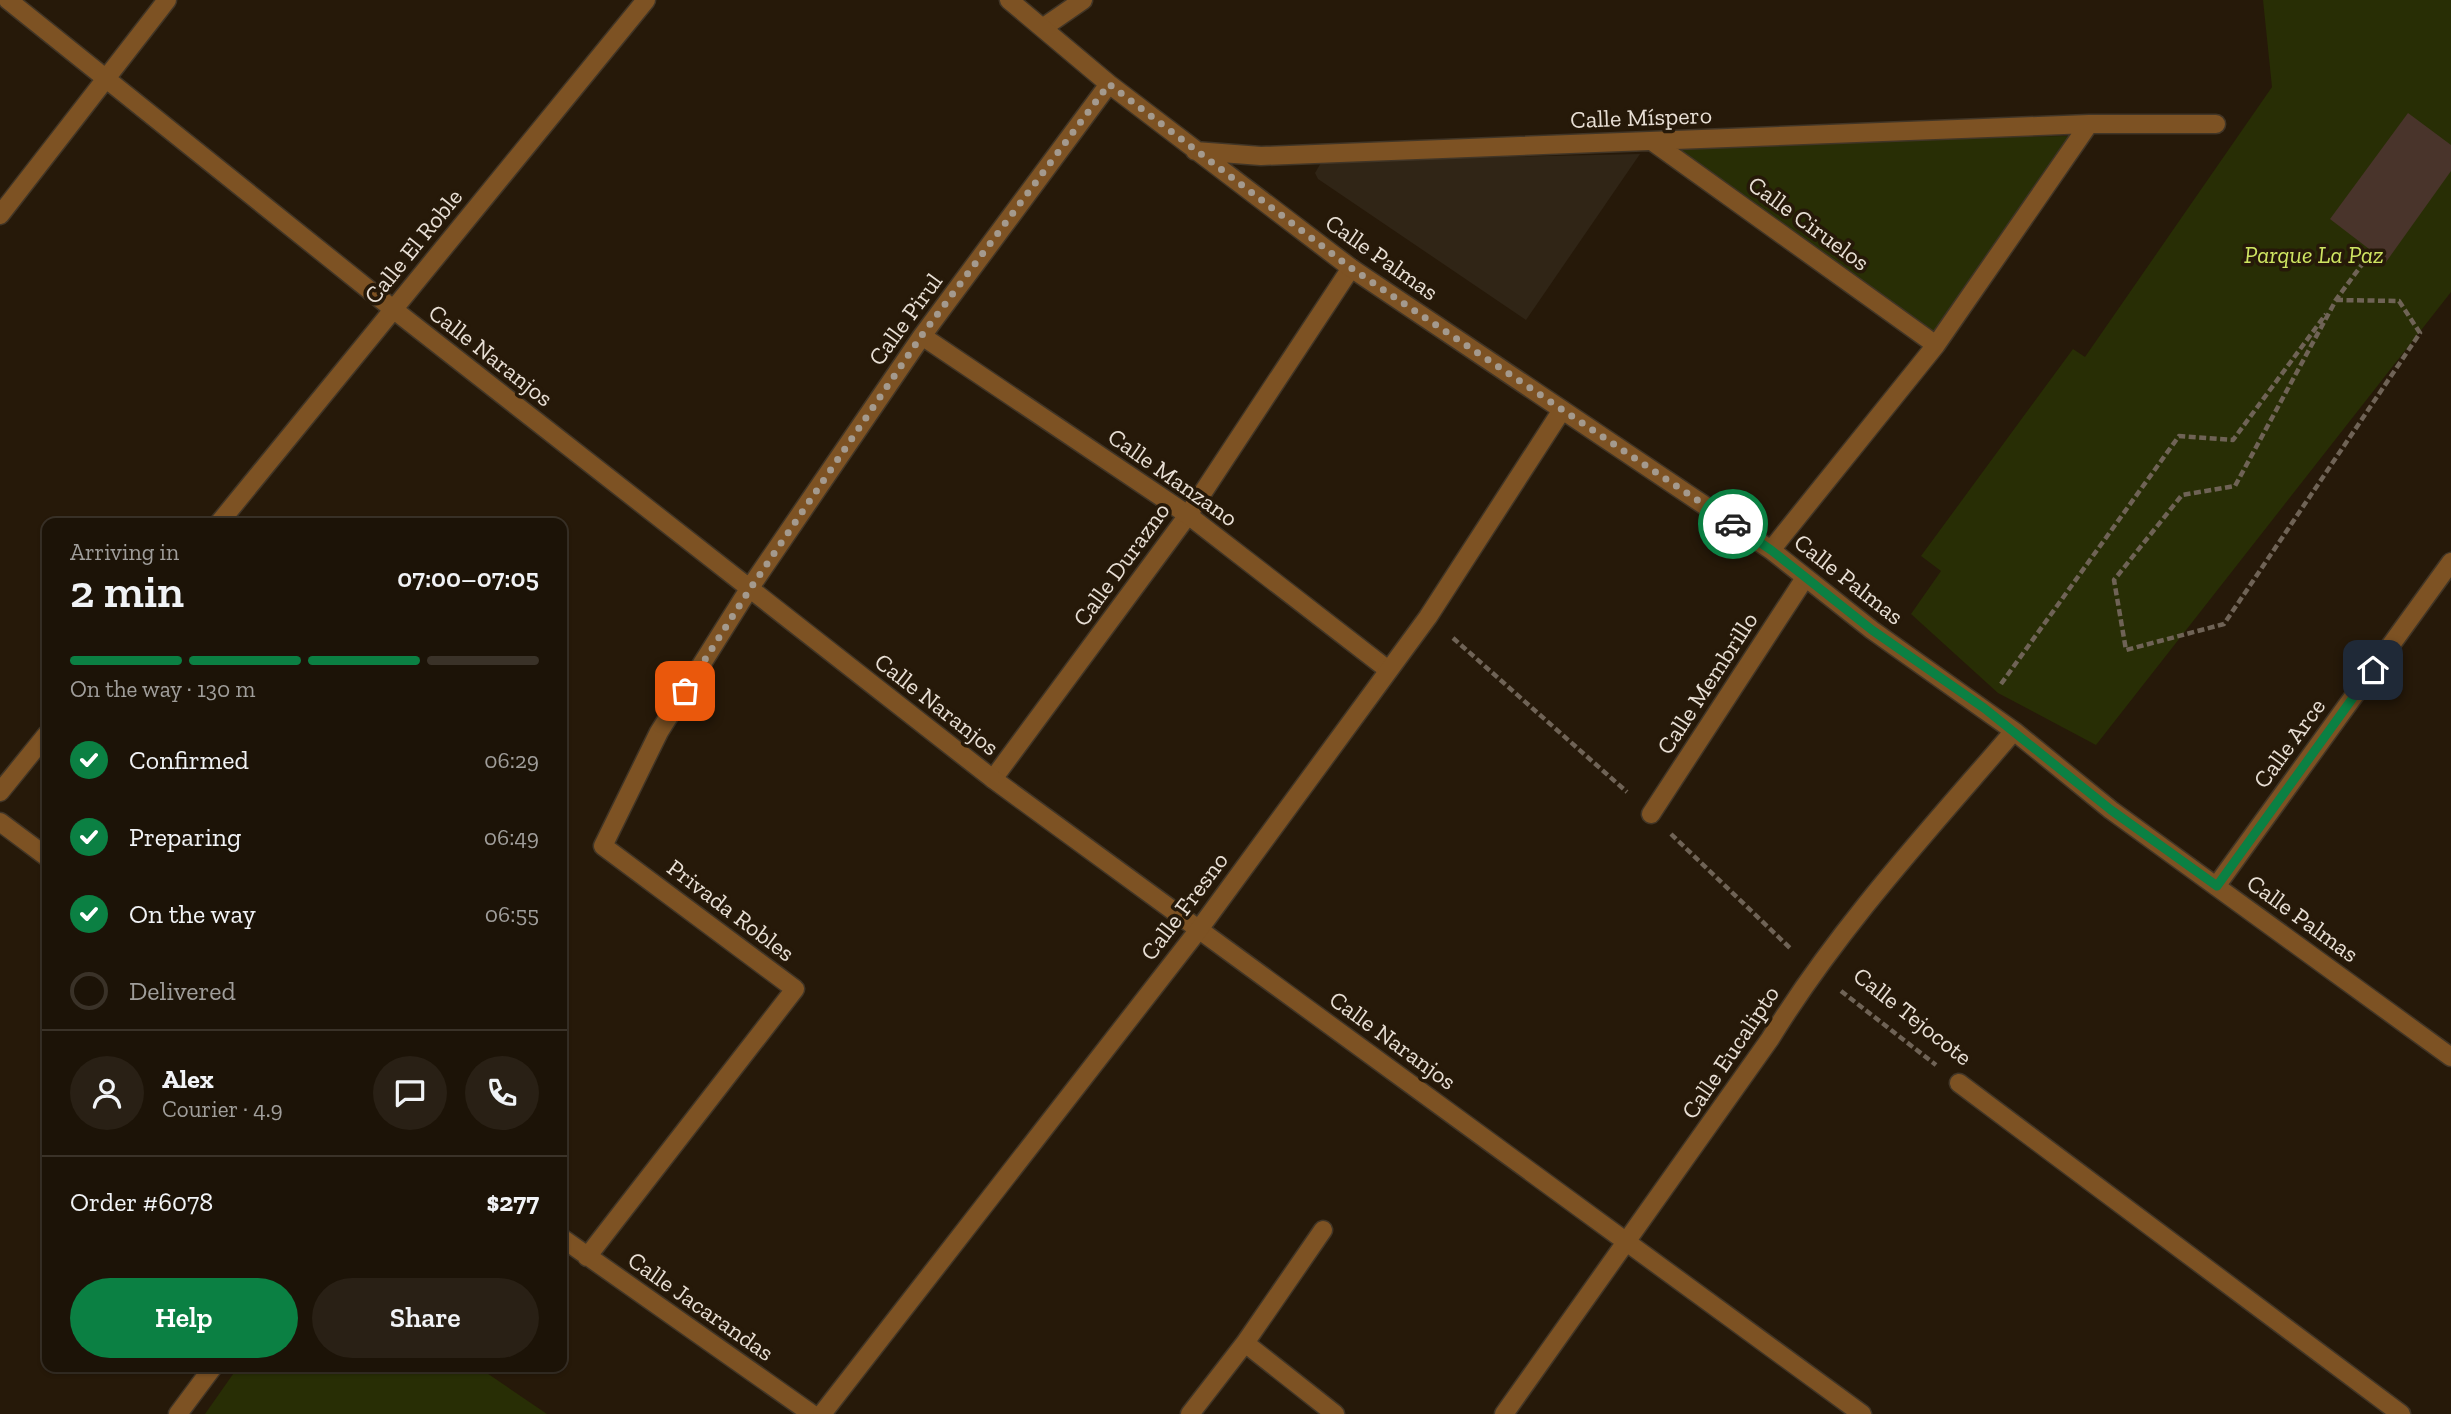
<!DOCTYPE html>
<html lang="en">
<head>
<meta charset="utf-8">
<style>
  :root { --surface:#1c1307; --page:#292015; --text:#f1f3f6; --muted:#a09e9b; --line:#3a3228; --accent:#0b8043 }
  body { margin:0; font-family:"Zilla Slab",serif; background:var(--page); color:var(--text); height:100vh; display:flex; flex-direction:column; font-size:26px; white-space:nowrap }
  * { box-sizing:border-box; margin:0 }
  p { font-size:23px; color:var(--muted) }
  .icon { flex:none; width:38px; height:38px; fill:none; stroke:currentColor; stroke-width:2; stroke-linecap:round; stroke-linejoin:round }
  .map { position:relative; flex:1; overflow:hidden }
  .sheet { position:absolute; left:42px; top:518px; width:525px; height:854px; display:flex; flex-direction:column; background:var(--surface); border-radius:14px; box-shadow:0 2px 5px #0004,0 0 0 2px var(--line) }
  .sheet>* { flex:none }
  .pin { position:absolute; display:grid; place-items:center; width:60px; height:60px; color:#fff; margin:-30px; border-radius:14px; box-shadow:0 4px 10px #0006 }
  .courier { position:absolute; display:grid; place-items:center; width:70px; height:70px; margin:-35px; border:5px solid #0b8043; border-radius:50%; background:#fff; color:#222; box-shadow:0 2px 9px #0007 }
  .overview em { font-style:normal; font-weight:600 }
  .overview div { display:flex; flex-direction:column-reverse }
  .overview { display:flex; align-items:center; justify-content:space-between; height:119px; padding:0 28px }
  h1 { font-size:46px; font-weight:600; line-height:52px }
  .bar { display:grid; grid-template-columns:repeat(4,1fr); gap:10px 7px; align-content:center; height:84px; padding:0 28px }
  .bar i { height:9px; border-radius:5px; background:var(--line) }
  .bar .active { background:var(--accent) }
  .bar p { grid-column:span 4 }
  .line { display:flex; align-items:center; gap:18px; padding:0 28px; border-top:2px solid var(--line) }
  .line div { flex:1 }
  .round { display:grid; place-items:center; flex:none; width:74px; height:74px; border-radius:37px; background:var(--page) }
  ol { padding:0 28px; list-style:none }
  li { display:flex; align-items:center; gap:21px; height:77px }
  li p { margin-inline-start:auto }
  li .icon { padding:7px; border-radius:50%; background:var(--accent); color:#fff; stroke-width:4 }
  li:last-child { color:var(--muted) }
  li i { width:38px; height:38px; border:4px solid var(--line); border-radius:50% }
  .action { display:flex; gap:14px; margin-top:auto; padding:14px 28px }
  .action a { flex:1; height:80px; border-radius:42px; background:var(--accent); color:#fff; font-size:28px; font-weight:600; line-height:80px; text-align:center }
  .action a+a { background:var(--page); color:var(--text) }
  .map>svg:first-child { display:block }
  .commercial { fill:#302516 }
  .green { fill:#282e05 }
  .building { fill:#49342b }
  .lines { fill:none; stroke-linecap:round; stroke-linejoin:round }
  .service-casing { stroke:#413526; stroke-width:21 }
  .pedestrian-casing { stroke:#413526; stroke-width:21 }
  .minor-casing { stroke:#413526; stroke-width:21 }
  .tertiary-casing { stroke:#413526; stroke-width:21 }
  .path { stroke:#6f6356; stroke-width:4.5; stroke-dasharray:7 3.5; stroke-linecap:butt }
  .service { stroke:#7d5223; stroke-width:18 }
  .pedestrian { stroke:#7d5223; stroke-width:18 }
  .minor { stroke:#7d5223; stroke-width:18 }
  .tertiary { stroke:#7d5223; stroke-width:18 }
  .done { stroke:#a49a8e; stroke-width:7; stroke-dasharray:0 12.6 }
  .route { stroke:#0b8043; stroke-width:9 }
  .labels { text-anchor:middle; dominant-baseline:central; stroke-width:7; stroke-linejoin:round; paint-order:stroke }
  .street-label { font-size:24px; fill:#e8dfd5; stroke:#261909 }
  .park-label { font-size:24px; font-style:italic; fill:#cfe562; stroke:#261909 }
</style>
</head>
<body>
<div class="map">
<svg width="2451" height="1414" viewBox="0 0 2451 1414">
  <rect width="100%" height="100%" fill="#261909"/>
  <path class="commercial" d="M1640 154 1526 320 1318 179 1315 173 1322 161Z"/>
  <path class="green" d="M2263 0H2451V292L2096 745 1998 693 1911 614 1941 571 1921 556 2073 349 2085 357 2272 87Z
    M2071 136 1936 345 1653 142Z
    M238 1367H478L547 1414H205Z"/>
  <path class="building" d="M2408 113 2451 145V171L2386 262 2330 219Z"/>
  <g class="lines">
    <defs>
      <path id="service" d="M1044 27 1083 0"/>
      <path id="pedestrian" d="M993 779 1188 515 1351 268
        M1651 814 1805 578
        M1245 1343 1335 1414
        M1190 1414 1245 1343 1323 1230"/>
      <path id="minor" d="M8 0 393 309 993 779 1862 1414
        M1009 0 1109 84 1351 268 1771 550 1872 630 2014 731 2111 810 2451 1057
        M1653 142 1936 345
        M1195 151 1261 156 2089 124H2216
        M0 215 167 0
        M922 336 1188 515 1387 669
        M219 523 646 0
        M1771 550 1936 345 2089 124
        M0 792 47 734
        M0 822 47 857
        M2217 885 2451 562
        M1959 1083 2401 1414
        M562 1238 812 1414
        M587 1257 795 989 603 846 659 732 749 589 922 336 1109 84
        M178 1414 213 1367
        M1504 1414 1770 1039C1839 927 1929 830 2014 731"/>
      <path id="tertiary" d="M822 1414 1200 928 1428 617 1562 410"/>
    </defs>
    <use href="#service" class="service-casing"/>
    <use href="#pedestrian" class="pedestrian-casing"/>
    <use href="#minor" class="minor-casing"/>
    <use href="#tertiary" class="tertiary-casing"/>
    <path class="path" d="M2336 300 2399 301 2420 333 2224 624 2126 650 2114 580 2182 495 2235 486Z
      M2335 301 2372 251
      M1453 638 1627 792
      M2001 684 2179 436 2233 440 2326 314
      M1671 834 1791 949
      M1841 991 1936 1065"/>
    <use href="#service" class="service"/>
    <use href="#pedestrian" class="pedestrian"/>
    <use href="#minor" class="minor"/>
    <use href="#tertiary" class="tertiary"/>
  </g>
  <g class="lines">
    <path class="done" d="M685 691 750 589 922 335 1109 84 1351 268 1733 524"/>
    <path class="route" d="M1733 524 1771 550 1872 630 1984 708 2111 810 2217 886 2373 670"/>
  </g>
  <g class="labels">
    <g class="street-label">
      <text transform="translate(1641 117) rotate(-2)">Calle Míspero</text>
      <text transform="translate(1809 223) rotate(36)">Calle Ciruelos</text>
      <text transform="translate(413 246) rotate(-51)">Calle El Roble</text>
      <text transform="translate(1382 257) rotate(35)">Calle Palmas</text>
      <text transform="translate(905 319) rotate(-54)">Calle Pirul</text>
      <text transform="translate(491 355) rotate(38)">Calle Naranjos</text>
      <text transform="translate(1173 477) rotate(35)">Calle Manzano</text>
      <text transform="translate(1121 564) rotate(-54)">Calle Durazno</text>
      <text transform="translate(1849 579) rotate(38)">Calle Palmas</text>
      <text transform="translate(1707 683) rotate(-57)">Calle Membrillo</text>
      <text transform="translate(937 704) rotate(38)">Calle Naranjos</text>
      <text transform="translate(2289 743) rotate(-54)">Calle Arce</text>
      <text transform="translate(1184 906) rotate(-53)">Calle Fresno</text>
      <text transform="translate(731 910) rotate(37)">Privada Robles</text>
      <text transform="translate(2303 918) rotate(36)">Calle Palmas</text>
      <text transform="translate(1913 1016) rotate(38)">Calle Tejocote</text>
      <text transform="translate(1393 1040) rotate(36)">Calle Naranjos</text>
      <text transform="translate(1730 1052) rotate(-56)">Calle Eucalipto</text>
      <text transform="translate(701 1306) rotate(35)">Calle Jacarandas</text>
    </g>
    <g class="park-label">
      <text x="2314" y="254">Parque La Paz</text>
    </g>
  </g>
</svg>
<div class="pin" style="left:685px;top:691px;background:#ea580c"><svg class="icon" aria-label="bag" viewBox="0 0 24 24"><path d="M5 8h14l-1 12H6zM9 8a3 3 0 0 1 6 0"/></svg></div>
<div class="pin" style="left:2373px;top:670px;background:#1f2937"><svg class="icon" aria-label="home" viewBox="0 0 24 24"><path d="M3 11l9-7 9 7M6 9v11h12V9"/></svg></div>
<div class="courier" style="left:1733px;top:524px"><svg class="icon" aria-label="car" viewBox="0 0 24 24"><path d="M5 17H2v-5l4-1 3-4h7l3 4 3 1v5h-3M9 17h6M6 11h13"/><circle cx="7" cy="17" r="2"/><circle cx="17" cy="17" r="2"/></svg></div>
<section class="sheet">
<div class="overview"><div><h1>2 min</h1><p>Arriving in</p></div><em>07:00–07:05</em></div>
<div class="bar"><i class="active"></i><i class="active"></i><i class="active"></i><i></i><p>On the way · 130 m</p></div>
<ol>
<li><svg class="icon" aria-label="check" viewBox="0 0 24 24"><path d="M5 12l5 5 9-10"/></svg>Confirmed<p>06:29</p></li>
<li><svg class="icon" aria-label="check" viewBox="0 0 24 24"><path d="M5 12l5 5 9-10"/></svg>Preparing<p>06:49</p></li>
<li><svg class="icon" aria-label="check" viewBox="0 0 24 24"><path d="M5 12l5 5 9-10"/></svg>On the way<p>06:55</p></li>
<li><i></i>Delivered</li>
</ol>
<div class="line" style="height:126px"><a class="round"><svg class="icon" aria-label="person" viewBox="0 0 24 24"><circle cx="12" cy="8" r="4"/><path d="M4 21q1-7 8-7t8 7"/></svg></a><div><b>Alex</b><p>Courier · 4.9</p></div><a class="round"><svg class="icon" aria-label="chat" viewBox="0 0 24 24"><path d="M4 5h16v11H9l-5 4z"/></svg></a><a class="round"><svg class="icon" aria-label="phone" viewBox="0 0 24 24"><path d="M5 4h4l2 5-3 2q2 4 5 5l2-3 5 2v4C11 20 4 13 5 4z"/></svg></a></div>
<div class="line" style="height:91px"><div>Order #6078</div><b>$277</b></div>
<div class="action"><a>Help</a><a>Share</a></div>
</section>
</div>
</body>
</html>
